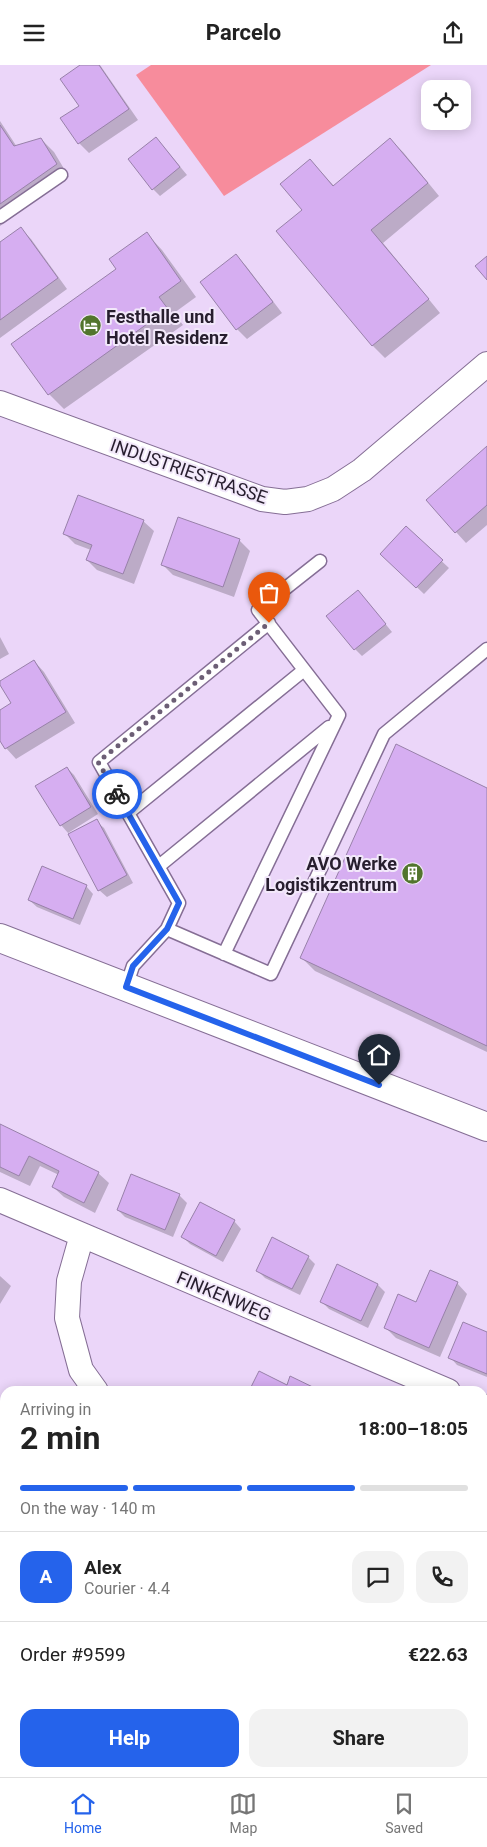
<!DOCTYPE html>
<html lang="en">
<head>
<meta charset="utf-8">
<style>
  :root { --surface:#fff; --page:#f2f2f2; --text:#222; --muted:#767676; --line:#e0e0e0; --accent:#2563eb }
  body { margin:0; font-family:Roboto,sans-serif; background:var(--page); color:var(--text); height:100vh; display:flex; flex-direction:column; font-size:19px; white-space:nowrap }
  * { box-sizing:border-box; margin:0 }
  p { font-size:16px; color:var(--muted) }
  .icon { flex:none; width:28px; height:28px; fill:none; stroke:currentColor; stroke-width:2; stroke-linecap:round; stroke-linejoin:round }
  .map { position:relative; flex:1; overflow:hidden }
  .panel { position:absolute; left:0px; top:1321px; width:488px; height:391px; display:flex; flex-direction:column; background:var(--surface); border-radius:15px 15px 0 0; box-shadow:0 2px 12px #0003 }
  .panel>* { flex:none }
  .buttons { position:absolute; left:421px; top:15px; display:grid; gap:10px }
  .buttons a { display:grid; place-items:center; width:50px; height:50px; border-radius:10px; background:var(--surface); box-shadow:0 2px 12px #0003; font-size:25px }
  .pin { position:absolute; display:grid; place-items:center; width:42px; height:42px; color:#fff; margin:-51px -21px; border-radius:50% 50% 50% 0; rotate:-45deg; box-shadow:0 0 5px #0007 }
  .pin .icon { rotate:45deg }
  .courier { position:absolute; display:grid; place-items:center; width:50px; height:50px; margin:-25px; border:4px solid #2563eb; border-radius:50%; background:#fff; color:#222; box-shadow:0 1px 6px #0007 }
  .headline em { font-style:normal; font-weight:700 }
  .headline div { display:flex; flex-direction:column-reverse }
  .headline { display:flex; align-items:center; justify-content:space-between; height:85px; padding:0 20px }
  h1 { font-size:32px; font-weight:700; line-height:38px }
  .bar { display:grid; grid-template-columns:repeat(4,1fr); gap:8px 5px; align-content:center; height:60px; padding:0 20px }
  .bar i { height:6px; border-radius:4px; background:var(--line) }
  .bar .active { background:var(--accent) }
  .bar p { grid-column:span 4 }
  .line { display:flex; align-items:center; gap:12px; padding:0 20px; border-top:1px solid var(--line) }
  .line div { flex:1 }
  .round { display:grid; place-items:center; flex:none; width:52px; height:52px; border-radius:15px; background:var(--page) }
  .primary-button { display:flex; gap:10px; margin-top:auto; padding:10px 20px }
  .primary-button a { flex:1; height:58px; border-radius:15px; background:var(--accent); color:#fff; font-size:20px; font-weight:700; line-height:58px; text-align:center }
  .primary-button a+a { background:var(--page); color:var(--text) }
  header { display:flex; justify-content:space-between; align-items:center; height:65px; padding:0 20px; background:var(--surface); font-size:22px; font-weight:700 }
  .tab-bar { display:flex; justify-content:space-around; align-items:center; height:70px; border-top:1px solid var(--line); background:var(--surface); font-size:14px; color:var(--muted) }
  .tab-bar a { display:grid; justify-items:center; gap:2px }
  .tab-bar .active { color:var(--accent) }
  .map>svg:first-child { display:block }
  .green { fill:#f78c9c }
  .shadow { fill:#0003 }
  .building { fill:#d6aef1; stroke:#9881a9 }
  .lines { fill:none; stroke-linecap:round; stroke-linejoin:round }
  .service-casing { stroke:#856e95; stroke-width:15 }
  .minor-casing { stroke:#856e95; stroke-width:26 }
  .tertiary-casing { stroke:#856e95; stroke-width:30 }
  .service { stroke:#fff; stroke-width:12 }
  .minor { stroke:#fff; stroke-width:24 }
  .tertiary { stroke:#fff; stroke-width:28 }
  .done { stroke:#6c5e75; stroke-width:5; stroke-dasharray:0 9 }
  .route { stroke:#2563eb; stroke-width:6 }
  .labels { text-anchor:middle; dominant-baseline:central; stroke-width:4; stroke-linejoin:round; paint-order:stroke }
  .poi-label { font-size:18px; font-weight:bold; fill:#271e2e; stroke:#f2e8fa; text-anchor:start }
  .street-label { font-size:18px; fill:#271e2e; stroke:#f2e8fa }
</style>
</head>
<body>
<header><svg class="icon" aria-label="menu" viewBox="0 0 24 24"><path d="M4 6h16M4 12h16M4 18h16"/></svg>Parcelo<svg class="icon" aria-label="share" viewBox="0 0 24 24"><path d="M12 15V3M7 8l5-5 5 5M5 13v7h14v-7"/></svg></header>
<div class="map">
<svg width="487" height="1712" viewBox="0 0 487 1712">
  <rect width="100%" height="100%" fill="#ebd6f9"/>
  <path class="green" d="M151 0H431L224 131 136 10Z"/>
  <path class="shadow" d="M82 0H100L138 55 89 88 79 78Z
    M0 56 17 82 41 74 54 87 69 112 0 161Z
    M390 75 403 87 439 131 383 178 440 248 385 293 373 281 278 167 304 145 310 95 334 121Z
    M163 81 187 110 160 131 153 124Z
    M20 163 31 174 67 224 0 273V178Z
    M147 169 162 185 196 232 174 248 183 260 64 344 49 329 118 205Z
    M236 191 246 201 282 248 247 274 237 264Z
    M487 383V460L466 478 427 435Z
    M143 456 154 466 134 519 97 505 87 495 91 485 75 479 65 469Z
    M406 463 449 503 424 529 382 489Z
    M239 475 250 486 234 532 173 510 163 500Z
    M365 534 392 567 362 591 355 584Z
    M0 572 9 589 0 594Z
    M34 596 44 607 75 658 16 694 6 683 0 674V646L13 639 0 617Z
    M67 703 74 710 98 749 68 768 61 760Z
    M487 725V987L315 906 302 893Z
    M96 756 104 763 133 818 107 832 99 825Z
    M86 821 93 829 80 860 37 842 29 835Z
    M0 1061 98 1108 109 1118 95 1148 64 1132 53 1122 59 1110 40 1101 30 1121 0 1107Z
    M179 1130 187 1138 173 1172 125 1152 118 1145Z
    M234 1156 241 1164 223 1197 190 1179 183 1172Z
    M308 1192 315 1199 300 1230 265 1213 257 1205Z
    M0 1211 11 1221 0 1239Z
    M457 1218 467 1229 440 1292 396 1273 385 1262 417 1239Z
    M378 1220 385 1227 368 1263 329 1244 321 1236Z
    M487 1269V1312L457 1300 450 1292Z
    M259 1308 287 1321 291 1313 318 1326H250Z
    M482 1404H487V1514L482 1517Z
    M0 1508 5 1512 0 1520Z
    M0 1545 5 1549V1588L0 1585Z
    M482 1577 487 1579V1646L482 1644Z
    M20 1708H62L57 1712H24Z
    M140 1708H187L190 1712H142Z
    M330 1708H367L363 1712H335Z"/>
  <path class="building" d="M80 0H99L129 44 78 79 60 53 79 41 60 14Z
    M0 60 14 81 41 73 57 99 0 139Z
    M156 72 180 102 152 125 128 94Z
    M390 73 428 118 371 165 429 234 372 281 276 166 302 145 280 119 310 94 333 121Z
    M21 162 58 213 0 255V177Z
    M147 167 181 216 159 232 168 244 48 330 11 279 116 204 109 194Z
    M236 189 273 237 236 265 200 217Z
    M487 191V215L475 201Z
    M487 381V440L455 468 426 435Z
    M78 430 144 455 123 509 86 495 92 480 63 469Z
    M178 452 240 474 223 522 161 500Z
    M406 461 443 495 416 523 380 489Z
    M358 525 386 559 354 585 326 551Z
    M34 595 66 647 5 684 0 676V645L11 638 0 620V616Z
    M396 679 487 723V981L300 893Z
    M67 702 91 742 60 761 35 721Z
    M97 754 127 810 98 826 68 769Z
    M42 801 87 820 73 854 28 835Z
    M0 1059 99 1107 84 1138 52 1122 59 1106 29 1091 19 1111 0 1102Z
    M131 1109 180 1129 165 1165 117 1145Z
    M200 1137 235 1155 216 1191 181 1172Z
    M272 1172 309 1191 292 1224 256 1206Z
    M337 1199 378 1219 361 1256 320 1237Z
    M430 1205 458 1217 429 1283 384 1263 398 1229 416 1237Z
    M463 1257 487 1267V1309L448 1293Z
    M259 1306 287 1320 290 1311 321 1326H249Z
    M5 1343V1364L0 1357V1346Z
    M482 1403H487V1493L482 1496Z
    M0 1544 5 1547V1572L0 1580Z
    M482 1576 487 1578V1631L484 1639 482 1638Z
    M5 1668V1691L0 1685V1672Z
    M18 1708H46L41 1712H22Z
    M138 1708H184L187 1712H141Z
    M329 1708H354L349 1712H334Z"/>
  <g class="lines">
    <defs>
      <path id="service" d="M0 152 61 110
        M128 748 304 605
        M159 801 329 662
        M167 864 179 838 99 697 269 558
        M224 889 339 650 258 545 320 496
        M126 922 133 901 167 864 271 909 384 669 487 584"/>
      <path id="minor" d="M0 338 262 434 285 437 308 434 333 424 362 405 487 299
        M0 1135 448 1326
        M82 1170 69 1216 67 1253 81 1305 96 1326
        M482 1341 487 1343
        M0 1618 5 1621
        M482 1698 487 1695
        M98 1708 101 1712
        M451 1712 461 1708"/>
      <path id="tertiary" d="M0 873 487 1062"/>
    </defs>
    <use href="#service" class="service-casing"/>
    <use href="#minor" class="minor-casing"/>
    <use href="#tertiary" class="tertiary-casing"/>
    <use href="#service" class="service"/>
    <use href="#minor" class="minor"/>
    <use href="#tertiary" class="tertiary"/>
  </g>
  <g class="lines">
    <path class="done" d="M117 729 98 697 269 558"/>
    <path class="route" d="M117 729 179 838 167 864 133 901 126 922 379 1020"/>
  </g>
  <defs>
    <symbol id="hotel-disc" viewBox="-11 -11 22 22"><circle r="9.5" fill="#52752d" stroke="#f2e8fa"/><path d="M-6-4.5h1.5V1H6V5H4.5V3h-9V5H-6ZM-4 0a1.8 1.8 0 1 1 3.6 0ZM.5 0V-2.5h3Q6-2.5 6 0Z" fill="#fff"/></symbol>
    <symbol id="building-disc" viewBox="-11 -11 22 22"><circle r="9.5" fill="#52752d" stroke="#f2e8fa"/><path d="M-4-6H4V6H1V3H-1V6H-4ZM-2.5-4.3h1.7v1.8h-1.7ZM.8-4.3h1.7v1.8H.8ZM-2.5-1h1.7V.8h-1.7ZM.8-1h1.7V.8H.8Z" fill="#fff"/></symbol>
  </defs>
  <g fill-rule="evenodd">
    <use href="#hotel-disc" x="78" y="248" width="25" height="25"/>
    <use href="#building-disc" x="400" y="796" width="25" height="25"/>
  </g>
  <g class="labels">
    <g class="poi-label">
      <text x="106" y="251">Festhalle und<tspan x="106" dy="21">Hotel Residenz</tspan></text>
      <text x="397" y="798" text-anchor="end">AVO Werke<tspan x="397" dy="21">Logistikzentrum</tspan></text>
    </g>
    <g class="street-label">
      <text transform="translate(189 406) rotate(19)">INDUSTRIESTRASSE</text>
      <text transform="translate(224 1231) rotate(23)">FINKENWEG</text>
    </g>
  </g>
</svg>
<div class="buttons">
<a><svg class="icon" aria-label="locate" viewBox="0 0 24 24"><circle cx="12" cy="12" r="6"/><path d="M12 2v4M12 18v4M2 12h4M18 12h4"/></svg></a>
</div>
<div class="pin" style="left:269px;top:558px;background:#ea580c"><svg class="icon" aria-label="bag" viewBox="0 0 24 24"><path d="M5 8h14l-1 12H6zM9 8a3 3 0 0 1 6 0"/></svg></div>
<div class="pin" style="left:379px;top:1020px;background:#1f2937"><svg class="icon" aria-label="home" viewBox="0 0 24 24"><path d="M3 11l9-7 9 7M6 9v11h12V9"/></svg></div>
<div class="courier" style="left:117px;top:729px"><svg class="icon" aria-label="bike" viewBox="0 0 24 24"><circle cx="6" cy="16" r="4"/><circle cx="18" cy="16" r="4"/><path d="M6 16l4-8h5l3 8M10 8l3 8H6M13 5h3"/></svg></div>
<section class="panel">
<div class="headline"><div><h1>2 min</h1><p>Arriving in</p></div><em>18:00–18:05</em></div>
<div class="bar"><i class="active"></i><i class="active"></i><i class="active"></i><i></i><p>On the way · 140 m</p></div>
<div class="line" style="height:90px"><b class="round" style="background:var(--accent);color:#fff">A</b><div><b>Alex</b><p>Courier · 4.4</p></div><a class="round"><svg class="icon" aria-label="chat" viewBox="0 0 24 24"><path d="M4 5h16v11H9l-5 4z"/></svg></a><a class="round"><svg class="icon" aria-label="phone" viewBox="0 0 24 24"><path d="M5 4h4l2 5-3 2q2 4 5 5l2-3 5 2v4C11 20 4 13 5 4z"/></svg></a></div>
<div class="line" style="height:65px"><div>Order #9599</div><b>€22.63</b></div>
<div class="primary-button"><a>Help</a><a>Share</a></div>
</section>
</div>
<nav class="tab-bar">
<a class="active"><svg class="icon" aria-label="home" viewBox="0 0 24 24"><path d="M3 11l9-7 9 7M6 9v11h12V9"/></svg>Home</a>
<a><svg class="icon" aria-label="map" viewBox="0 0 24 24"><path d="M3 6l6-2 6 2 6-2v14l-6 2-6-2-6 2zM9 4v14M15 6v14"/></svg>Map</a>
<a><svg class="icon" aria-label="saved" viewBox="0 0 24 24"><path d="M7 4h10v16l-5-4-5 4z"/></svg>Saved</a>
</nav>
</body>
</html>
